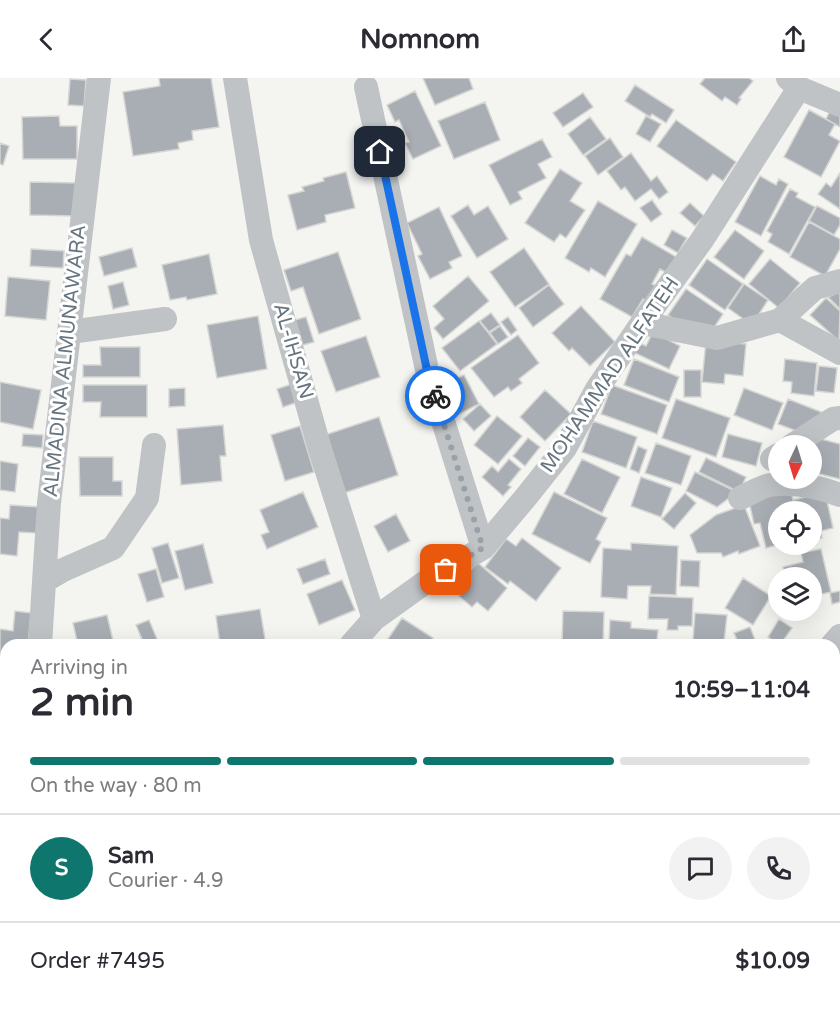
<!DOCTYPE html>
<html lang="en">
<head>
<meta charset="utf-8">
<style>
  :root { --surface:#fff; --page:#f2f2f3; --text:#2b2b33; --muted:#7c7c81; --line:#e1e1e2; --accent:#0f766e }
  body { margin:0; font-family:"Varela Round",sans-serif; background:var(--page); color:var(--text); height:100vh; display:flex; flex-direction:column; font-size:22px; white-space:nowrap }
  * { box-sizing:border-box; margin:0 }
  p { font-size:20px; color:var(--muted) }
  .icon { flex:none; width:33px; height:33px; fill:none; stroke:currentColor; stroke-width:2; stroke-linecap:round; stroke-linejoin:round }
  .map { position:relative; flex:1; overflow:hidden }
  .panel { position:absolute; left:0px; top:561px; width:840px; height:372px; display:flex; flex-direction:column; background:var(--surface); border-radius:18px 18px 0 0; box-shadow:0 6px 24px #0002 }
  .panel>* { flex:none }
  .needle { width:39px; rotate:184deg }
  .tools { position:absolute; left:768px; top:357px; display:grid; gap:12px }
  .tools a { display:grid; place-items:center; width:54px; height:54px; border-radius:50%; background:var(--surface); box-shadow:0 6px 24px #0002; font-size:30px }
  .pin { position:absolute; display:grid; place-items:center; width:51px; height:51px; color:#fff; margin:-26px; border-radius:12px; box-shadow:0 3px 9px #0006 }
  .courier { position:absolute; display:grid; place-items:center; width:60px; height:60px; margin:-30px; border:4px solid #1a73e8; border-radius:50%; background:#fff; color:#222; box-shadow:0 2px 8px #0007 }
  .overview em { font-style:normal; font-weight:700 }
  .overview div { display:flex; flex-direction:column-reverse }
  .overview { display:flex; align-items:center; justify-content:space-between; height:102px; padding:0 30px }
  h1 { font-size:39px; font-weight:700; line-height:45px }
  .bar { display:grid; grid-template-columns:repeat(4,1fr); gap:9px 6px; align-content:center; height:72px; padding:0 30px }
  .bar i { height:8px; border-radius:4px; background:var(--line) }
  .bar .current { background:var(--accent) }
  .bar p { grid-column:span 4 }
  .line { display:flex; align-items:center; gap:15px; padding:0 30px; border-top:2px solid var(--line) }
  .line div { flex:1 }
  .round { display:grid; place-items:center; flex:none; width:63px; height:63px; border-radius:32px; background:var(--page) }
  header { display:flex; justify-content:space-between; align-items:center; height:78px; padding:0 30px; background:var(--surface); font-size:27px; font-weight:700 }
  .map>svg:first-child { display:block }
  .building { fill:#a8aeb3; stroke:#d5d5d3; stroke-width:1.5 }
  .lines { fill:none; stroke-linecap:round; stroke-linejoin:round }
  .minor { stroke:#c0c3c6; stroke-width:24 }
  .done { stroke:#98a1a7; stroke-width:6; stroke-dasharray:0 10.8 }
  .route { stroke:#1a73e8; stroke-width:8 }
  .labels { text-anchor:middle; dominant-baseline:central; stroke-width:6; stroke-linejoin:round; paint-order:stroke }
  .street-label { font-size:20px; fill:#66757f; stroke:#fff }
</style>
</head>
<body>
<header><svg class="icon" aria-label="back" viewBox="0 0 24 24"><path d="M15 5l-7 7 7 7"/></svg>Nomnom<svg class="icon" aria-label="share" viewBox="0 0 24 24"><path d="M12 15V3M7 8l5-5 5 5M5 13v7h14v-7"/></svg></header>
<div class="map">
<svg width="840" height="933" viewBox="0 0 840 933">
  <rect width="100%" height="100%" fill="#f4f4f1"/>
  <path class="building" d="M159 0H211L219 49 192 53 193 62 178 65 179 71 133 78 123 14 160 8Z
    M423 0H469L473 11 435 27Z
    M705 0H749L753 3 739 20 741 21 737 27 725 19 722 23 700 6Z
    M70 1 86 2 84 28 68 27Z
    M635 7 674 32 666 45 652 36 650 39 625 23Z
    M415 13 441 68 413 81 405 65 409 64 399 42 395 44 387 27Z
    M583 15 593 29 563 49 553 35Z
    M485 24 500 62 454 81 438 43Z
    M809 32 835 46 829 57 840 63 821 99 784 79Z
    M830 33 840 38V49L826 41Z
    M59 38 60 48H77V81H23L22 39Z
    M646 38 661 46 650 64 636 56Z
    M590 39 606 61 583 77 568 56Z
    M676 42 736 84 723 103 713 96 707 103 657 68Z
    M610 60 623 79 598 97 585 78Z
    M542 61 552 79 538 86 546 100 518 114 522 121 510 127 489 87Z
    M0 65 9 68 3 87 0 86Z
    M631 75 651 103 657 98 668 114 659 121 651 111 635 123 625 109 621 112 607 93Z
    M560 91 582 105 570 123 585 132 566 160 560 156 554 164 525 145Z
    M346 94 355 130 325 137 326 144 297 152 288 117 304 113 302 109 324 103 323 100Z
    M840 95V131L818 116 826 105 831 109Z
    M760 98 776 107 779 101 788 106 761 158 735 144Z
    M30 104 77 105 76 138 30 137Z
    M790 111 798 115 796 119 815 129 789 176 768 164 772 156 767 153Z
    M652 122 662 136 651 144 640 130Z
    M598 123 637 146 605 199 591 190 589 194 565 180Z
    M690 125 704 138 695 148 680 135Z
    M468 127 474 137 488 128 508 161 477 180 451 138Z
    M817 128 840 140V147L834 157 809 143Z
    M439 129 462 178 449 184 452 190 430 201 418 178 422 176 407 145Z
    M809 144 840 161V171L825 198 790 179Z
    M672 152 687 160 678 175 664 167Z
    M735 152 764 173 744 201 714 179Z
    M642 159 678 180 669 196 660 191 652 206 660 210 651 225 643 221 632 239 600 221 626 176 631 178Z
    M132 170 137 189 104 198 99 179Z
    M524 170 549 206 515 229 490 194Z
    M31 171 64 173 63 190 30 188Z
    M338 174 361 241 319 256 303 209 291 213 284 192Z
    M209 176 217 216 187 222 186 219 170 222 162 187Z
    M707 181 743 206 725 232 689 207Z
    M770 181 800 205 779 230 749 206Z
    M468 198 489 223 443 261 434 250 444 241 433 228Z
    M8 199 50 203 46 242 5 238Z
    M123 204 129 227 113 231 108 208Z
    M744 206 768 222 752 247 728 230Z
    M549 207 564 226 533 249 519 230Z
    M686 211 723 236 713 251 683 247 668 237Z
    M840 214V231L828 219Z
    M826 220 840 233 839 263 810 237Z
    M581 228 615 264 590 288 572 270 569 273 552 255Z
    M491 235 500 247 489 254 480 243Z
    M258 238 267 291 217 300 207 247Z
    M306 239 314 264 303 267 295 242Z
    M508 239 517 252 511 257 501 244Z
    M479 243 497 266 460 293 442 270Z
    M500 248 508 259 498 266 490 255Z
    M653 254 680 268 669 291 635 275 640 265 646 268Z
    M518 257 539 285 519 301 522 305 511 313 508 309 494 319 471 290Z
    M366 258 380 299 336 314 321 273Z
    M706 263 746 266 743 298 725 296 724 306 702 304Z
    M100 269H140V299H83V287H101Z
    M634 281 679 299 669 324 624 307Z
    M785 281 817 285 814 318 791 315 792 304 783 303Z
    M819 288 837 290 834 315 816 313Z
    M684 292H701V319H684Z
    M464 297 479 326 459 336 444 307Z
    M0 304 41 312 33 351 0 344Z
    M292 306 298 324 283 329 277 311Z
    M83 307H147V339H100L101 324H83Z
    M612 307 667 327 657 356 601 336Z
    M185 310V328L169 329V311Z
    M744 310 783 325 772 352 734 337Z
    M545 312 571 336 545 363 520 339Z
    M676 321 730 340 716 379 662 360Z
    M788 321 821 334 815 349 805 356 778 346Z
    M480 326 491 338 474 353 463 341Z
    M497 338 522 358 498 386 474 367Z
    M379 339 398 397 344 415 325 357Z
    M593 343 637 359 626 390 582 374Z
    M223 347 226 378H220L222 403 181 407 177 351Z
    M300 348 314 394 285 403 271 357Z
    M23 356 43 357 42 370 22 368Z
    M728 356 762 365 756 388 722 379Z
    M809 358 840 366V401L812 394V368Z
    M528 360 540 369 525 388 513 378Z
    M656 365 691 378 681 407 645 395Z
    M638 368 647 372 639 395 630 391Z
    M79 379H113V403H122V418H80Z
    M706 380 746 399 739 414 699 394Z
    M509 381 521 391 508 407 511 409 503 418 482 399 492 388 498 394Z
    M582 381 620 399 602 435 564 416Z
    M0 383 18 386 15 414 0 412Z
    M695 394 737 414 717 429 686 413Z
    M641 399 672 410 661 439 631 428Z
    M790 409 793 422 825 414 833 450 821 453 822 460 812 462V434H778V466H781L766 470 760 445 754 446 748 419Z
    M303 414 318 449 267 471 261 457 269 454 260 432Z
    M554 414 607 440 596 461 601 464 590 485 532 456Z
    M685 415 696 425 674 451 662 441Z
    M10 427 39 429 36 455 19 454 17 478 0 476V440L9 441Z
    M744 427 760 468 739 476 738 473 723 479 721 475H697L690 457 716 437Z
    M396 436 410 463 388 474 374 448Z
    M522 460 561 490 536 523 510 503 508 506 485 489 506 461 516 468Z
    M168 465 179 500 162 505 152 470Z
    M631 465 678 468 676 517 650 516 651 508H628L627 521 601 519 603 470 631 472Z
    M203 466 213 505 185 512 175 473Z
    M821 471 831 514 817 517 819 525 812 527V500H786L783 489 803 484 801 475Z
    M325 481 330 496 303 506 297 491Z
    M681 482 700 483 699 509 680 508Z
    M478 485 507 510 488 533 477 524 472 529 459 518 464 513 455 505Z
    M156 491 164 519 147 524 138 496Z
    M743 500 771 518 753 547 725 530Z
    M342 502 355 532 319 547 307 516Z
    M840 513V524L832 526 830 515Z
    M649 518 693 520 692 548H678V552H667L668 541H648Z
    M260 531 266 567H220L216 538Z
    M15 533 31 535 28 567H6V586L0 585V551L13 553Z
    M563 533 604 534 603 567 562 566Z
    M695 535 727 537 724 564 693 562Z
    M107 537 114 567H78L73 545Z
    M402 540 433 560 428 567H384Z
    M779 541 792 550 780 567 768 559Z
    M149 542 157 561 144 566 136 547Z
    M610 542 631 544V550L658 552 657 562H673L672 567H609Z
    M750 549 757 567H739L734 555Z
    M0 606H6V627H0Z
    M6 639V661L0 662V640Z
    M840 668V686L834 687V669Z
    M840 688V708L834 709V689Z
    M0 703 6 715V763L0 766Z
    M840 736V772L834 775V738Z
    M834 781H840V809H834Z
    M6 805V839L0 827V809Z
    M834 816H840L839 849 834 848Z
    M0 843 6 854V877L0 880Z
    M840 855V910L834 914V857Z
    M59 927H100L106 933H55Z
    M160 927H205L214 933H157Z
    M268 927H278L287 932 265 933Z
    M329 927H370L369 933 329 932Z
    M375 927H411L409 933H373Z
    M551 927H591L590 933H549Z
    M612 927H634L629 933H619Z
    M676 927H691L690 933H675Z
    M698 927H722V933H697Z
    M732 927H749L748 933 731 932Z
    M751 928 799 933H751Z"/>
  <g class="lines">
    <path class="minor" d="M235 0 261 162 319 368 374 541
      M788 0 799 10 840 27
      M366 9 427 292 483 470
      M780 242 840 275
      M642 245 717 260 780 242 815 210 840 203
      M70 254 165 241
      M791 368 833 341 840 340
      M772 381 778 377
      M740 420C749 416 760 409 770 407 793 403 819 409 840 417
      M44 503 63 492 113 470 147 420 154 367
      M40 567 49 425 99 0
      M351 567 374 541 427 503 483 470 526 419 565 370 597 311 642 245 702 162 799 10
      M832 567 840 558
      M0 781 6 779
      M0 912 6 919
      M834 921 840 914
      M245 933 248 927"/>
  </g>
  <g class="lines">
    <path class="done" d="M435 318 483 470 446 492"/>
    <path class="route" d="M380 74 427 292 435 318"/>
  </g>
  <g class="labels">
    <g class="street-label">
      <text transform="translate(293 273) rotate(74)">AL-IHSAN</text>
      <text transform="translate(65 283) rotate(-84)">ALMADINA ALMUNAWARA</text>
      <text transform="translate(610 297) rotate(-56)">MOHAMMAD ALFATEH</text>
    </g>
  </g>
</svg>
<div class="tools">
<a><svg class="needle" viewBox="-14 -14 28 28"><path d="M0-13l5 13h-10z" fill="#e53935"/><path d="M0 13l5-13h-10z" fill="#7c7c81"/></svg></a>
<a><svg class="icon" aria-label="locate" viewBox="0 0 24 24"><circle cx="12" cy="12" r="6"/><path d="M12 2v4M12 18v4M2 12h4M18 12h4"/></svg></a>
<a><svg class="icon" aria-label="layers" viewBox="0 0 24 24"><path d="M12 4l9 5-9 5-9-5zM3 14l9 5 9-5"/></svg></a>
</div>
<div class="pin" style="left:446px;top:492px;background:#ea580c"><svg class="icon" aria-label="bag" viewBox="0 0 24 24"><path d="M5 8h14l-1 12H6zM9 8a3 3 0 0 1 6 0"/></svg></div>
<div class="pin" style="left:380px;top:74px;background:#1f2937"><svg class="icon" aria-label="home" viewBox="0 0 24 24"><path d="M3 11l9-7 9 7M6 9v11h12V9"/></svg></div>
<div class="courier" style="left:435px;top:318px"><svg class="icon" aria-label="bike" viewBox="0 0 24 24"><circle cx="6" cy="16" r="4"/><circle cx="18" cy="16" r="4"/><path d="M6 16l4-8h5l3 8M10 8l3 8H6M13 5h3"/></svg></div>
<section class="panel">
<div class="overview"><div><h1>2 min</h1><p>Arriving in</p></div><em>10:59–11:04</em></div>
<div class="bar"><i class="current"></i><i class="current"></i><i class="current"></i><i></i><p>On the way · 80 m</p></div>
<div class="line" style="height:108px"><b class="round" style="background:var(--accent);color:#fff">S</b><div><b>Sam</b><p>Courier · 4.9</p></div><a class="round"><svg class="icon" aria-label="chat" viewBox="0 0 24 24"><path d="M4 5h16v11H9l-5 4z"/></svg></a><a class="round"><svg class="icon" aria-label="phone" viewBox="0 0 24 24"><path d="M5 4h4l2 5-3 2q2 4 5 5l2-3 5 2v4C11 20 4 13 5 4z"/></svg></a></div>
<div class="line" style="height:78px"><div>Order #7495</div><b>$10.09</b></div>
</section>
</div>
</body>
</html>
